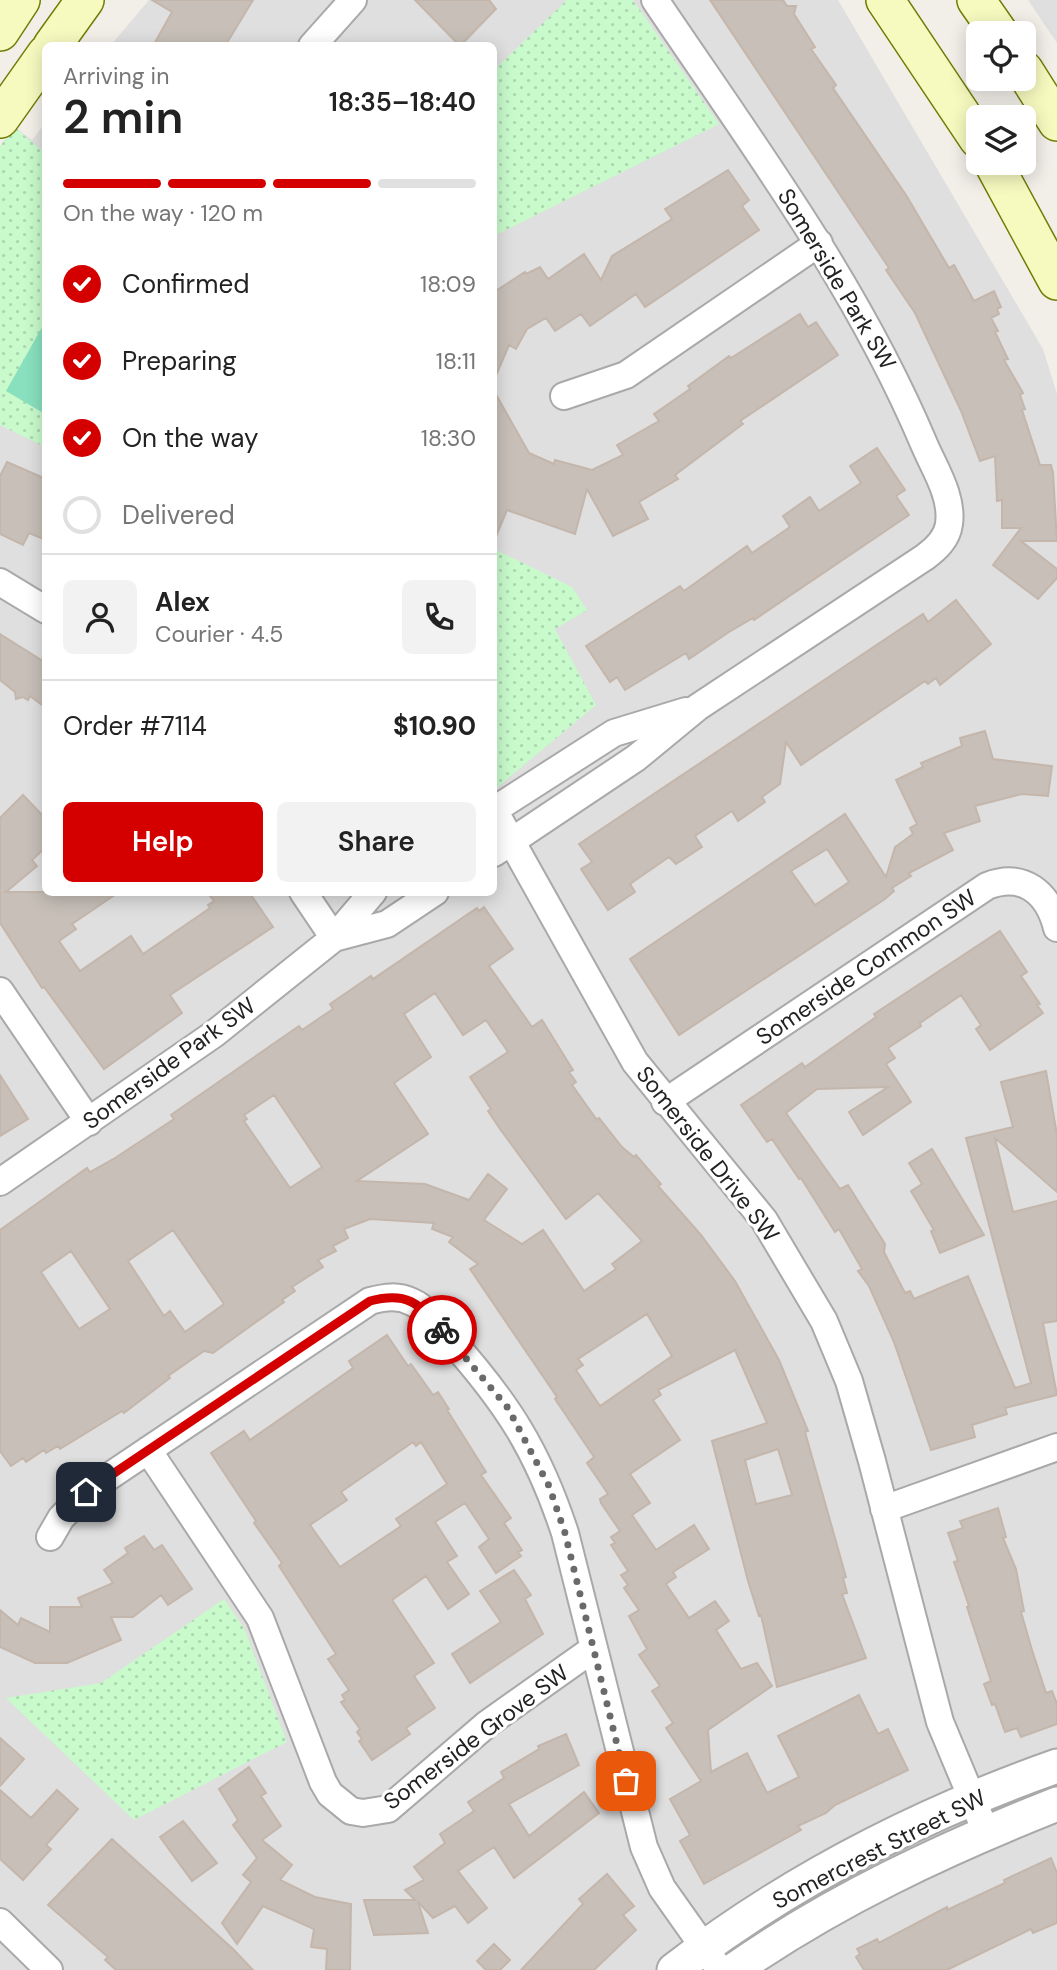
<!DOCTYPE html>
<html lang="en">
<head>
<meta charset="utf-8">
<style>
  :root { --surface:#fff; --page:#f2f2f2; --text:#222; --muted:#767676; --line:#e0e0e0; --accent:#d40000 }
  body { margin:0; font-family:"DM Sans",sans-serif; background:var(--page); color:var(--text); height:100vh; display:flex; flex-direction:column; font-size:26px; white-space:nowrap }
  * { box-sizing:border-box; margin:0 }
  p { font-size:23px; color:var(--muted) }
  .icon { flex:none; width:38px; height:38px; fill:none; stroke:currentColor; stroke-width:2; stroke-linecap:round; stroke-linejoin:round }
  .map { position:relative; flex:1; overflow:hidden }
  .side { position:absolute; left:42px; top:42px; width:455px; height:854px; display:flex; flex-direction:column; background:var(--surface); border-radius:10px; box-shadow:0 4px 18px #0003 }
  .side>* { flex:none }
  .tools { position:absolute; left:966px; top:21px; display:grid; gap:14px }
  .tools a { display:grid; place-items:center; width:70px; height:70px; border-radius:10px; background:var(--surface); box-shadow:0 4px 18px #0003; font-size:35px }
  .pin { position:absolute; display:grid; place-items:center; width:60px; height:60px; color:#fff; margin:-30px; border-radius:14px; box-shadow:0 4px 10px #0006 }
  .courier { position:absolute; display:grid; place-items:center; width:70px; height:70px; margin:-35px; border:5px solid #d40000; border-radius:50%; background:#fff; color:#222; box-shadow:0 2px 9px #0007 }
  .overview em { font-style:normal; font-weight:600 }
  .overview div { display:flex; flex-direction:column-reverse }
  .overview { display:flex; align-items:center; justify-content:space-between; height:119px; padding:0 21px }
  h1 { font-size:46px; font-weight:600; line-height:52px }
  .bar { display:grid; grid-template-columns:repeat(4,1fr); gap:10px 7px; align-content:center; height:84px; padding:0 21px }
  .bar i { height:9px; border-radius:5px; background:var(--line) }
  .bar .on { background:var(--accent) }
  .bar p { grid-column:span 4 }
  .line { display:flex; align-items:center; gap:18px; padding:0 21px; border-top:2px solid var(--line) }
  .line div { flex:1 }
  .round { display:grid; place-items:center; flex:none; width:74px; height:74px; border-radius:10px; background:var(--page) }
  ol { padding:0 21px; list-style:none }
  li { display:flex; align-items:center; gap:21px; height:77px }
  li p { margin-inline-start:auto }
  li .icon { padding:7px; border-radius:50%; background:var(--accent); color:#fff; stroke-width:4 }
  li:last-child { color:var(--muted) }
  li i { width:38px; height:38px; border:4px solid var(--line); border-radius:50% }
  .cta { display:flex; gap:14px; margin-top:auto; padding:14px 21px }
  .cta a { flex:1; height:80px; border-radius:10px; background:var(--accent); color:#fff; font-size:28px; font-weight:600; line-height:80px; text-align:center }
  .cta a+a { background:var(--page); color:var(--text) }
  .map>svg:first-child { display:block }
  .residential { fill:#e0dfdf }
  .park { fill:url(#park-dots) }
  .pitch { fill:#88e0be }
  .building { fill:#c7bfb8; stroke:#c4b6ab; stroke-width:2; fill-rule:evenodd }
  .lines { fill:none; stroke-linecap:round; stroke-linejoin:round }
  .minor-casing { stroke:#a9a9a9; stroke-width:30 }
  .tertiary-casing { stroke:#a9a9a9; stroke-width:37 }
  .secondary-casing { stroke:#707d05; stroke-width:40 }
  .minor { stroke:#fff; stroke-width:26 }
  .tertiary { stroke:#fff; stroke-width:33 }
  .secondary { stroke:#f7fabf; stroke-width:37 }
  .done { stroke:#6b6a68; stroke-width:7; stroke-dasharray:0 12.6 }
  .route { stroke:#d40000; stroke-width:9 }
  .labels { text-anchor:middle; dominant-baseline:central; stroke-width:6; stroke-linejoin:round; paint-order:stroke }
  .street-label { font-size:23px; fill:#222; stroke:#fff }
</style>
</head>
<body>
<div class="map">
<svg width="1057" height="1970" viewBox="0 0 1057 1970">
  <defs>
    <pattern id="park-dots" width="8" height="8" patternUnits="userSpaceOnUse" patternTransform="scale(1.75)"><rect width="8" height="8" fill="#c8facc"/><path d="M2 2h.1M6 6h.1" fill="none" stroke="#acd6af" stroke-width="1.8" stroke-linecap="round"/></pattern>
  </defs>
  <rect width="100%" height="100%" fill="#f2efe9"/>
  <path class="residential" d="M149 0H838L1043 349 1057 394V1970H0V147L13 126 32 140 45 123 46 892H494V46L111 45Z
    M1028 0H1057V43Z"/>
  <path class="park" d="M567 0H633L719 124 494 236V70Z
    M13 126 45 153V447L0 425V147Z
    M494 549 572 587 587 610 555 629 596 705 494 790Z
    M224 1599 244 1628 287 1742 134 1820 6 1698 101 1683Z"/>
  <path class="pitch" d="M45 322V414L6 391Z"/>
  <path class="building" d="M152 0H253L225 46H153L172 12Z
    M415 0H489L496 9 460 46Z
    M710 0H783L787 6H796L794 14 815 47 811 49 836 85 833 88 906 195 949 268 954 265 974 301 994 291 1001 307 997 309 999 314 991 318 998 331 995 332 1008 359 1004 360 1023 393 1020 395 1025 409 1022 410 1040 465H1051L1053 473 1057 541H1021L1057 569V578L1038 599 993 565 1021 528H1002V500L997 501 995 456 980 461 961 411 915 313 886 270 889 268Z
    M728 170 749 200 742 206 759 230 645 307 636 294 590 326 581 314 555 331 546 318 527 329 516 349 509 345 494 380V292L525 272 526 274 540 267 548 279 584 254 601 280 612 256 672 219 665 209Z
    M800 314 808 327 816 322 838 355 740 421 743 424 675 475 678 479 639 502 648 519 613 536 587 489 575 534 507 510 494 541V391L529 453 554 464 555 460 592 470 623 455 617 445 659 421 654 414 690 389 688 386 729 356 731 358Z
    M877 448 905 490 896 496 909 515 754 620 753 618 729 632 689 659 686 653 625 690 617 677 610 682 586 646 680 586 684 591 747 546 752 553 790 527 783 516 810 497 819 511 861 483 850 466Z
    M7 462 46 479V540L29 533 23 545 0 534V476Z
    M956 600 991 644 940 685 936 678 928 684 925 681 801 765 786 742 780 784 762 797 765 802 738 821 732 811 695 836 702 847 676 864 669 857 630 884 635 892 608 910 581 869 592 862 579 844 923 614 928 622Z
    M0 634 46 663V708L30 696 28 700 23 697 16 699 15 692 0 680Z
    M985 731 993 759 1052 766 1048 796 1022 794 975 806 980 821 944 833 953 850 909 873 911 876 892 888 894 891 885 899 679 1035 630 959 845 814 886 877 895 847 913 834 910 828 917 824 896 780 923 767 921 763 962 746 960 738ZM827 849 849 882 815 905 791 871Z
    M23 795 46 819V847L32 860 37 866 6 892H119L72 924 76 929 59 941 80 971 131 936 143 954 210 908 208 905 214 901 207 892H249L273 927 170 995 182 1013 104 1069 44 987 42 988 0 923V818Z
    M484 907 513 949 489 966 532 1027 542 1020 573 1070 569 1072 576 1082 572 1085 597 1120 599 1118 622 1147 634 1157 636 1155 661 1184 658 1186 701 1235 735 1281 779 1360 808 1431 805 1432 846 1577 843 1578 847 1593 842 1594 866 1658 777 1687 761 1615 759 1616 748 1581 712 1441 767 1423 735 1350 658 1390 661 1395 653 1400 680 1440 630 1474 650 1503 632 1515 656 1550 694 1525 709 1549 673 1572 676 1577 666 1584 689 1618 715 1601 729 1621 716 1630 741 1669 757 1663 772 1686 708 1730 711 1772 747 1753 767 1793 799 1777 778 1736 859 1695 878 1734 888 1729 908 1770 835 1805 826 1813 798 1826 801 1830 704 1884 680 1841 690 1835 670 1799 701 1781 666 1728 673 1723 652 1691 660 1686 639 1655 647 1649 629 1616 639 1610 624 1588 628 1585 621 1575 628 1571 611 1545 615 1543 611 1537 620 1531 601 1503 600 1499 608 1494 587 1463 594 1457 555 1399 557 1397 470 1269 478 1264 449 1242 453 1237 432 1229 434 1223 370 1219 344 1229 348 1238 333 1246 336 1251 318 1260 323 1267 292 1287 295 1291 282 1300 284 1302 213 1353 204 1351 168 1376 170 1378 124 1413 122 1411 60 1449 58 1446 46 1453 44 1450 26 1462 23 1458 11 1466 0 1451V1230L87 1168 90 1172 115 1158 174 1119 171 1115 299 1026 302 1030 333 1009 330 1004 371 976 373 979 477 908 479 911ZM435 993 463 1035 486 1020 508 1052 470 1077 491 1109 488 1111 500 1129 566 1219 598 1193 642 1241 612 1264 616 1269 584 1291 543 1230 522 1244 484 1220 507 1189 488 1174 469 1200 425 1184 357 1181 428 1134 394 1083 431 1057 404 1014ZM274 1095 322 1167 290 1188 244 1121 247 1119 244 1115ZM173 1230 224 1304 185 1332 170 1311 164 1316 128 1261ZM71 1251 110 1309 79 1329 41 1272ZM647 1314 672 1356 600 1406 576 1370 583 1365 578 1359ZM778 1449 792 1495 756 1504 745 1460Z
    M1000 931 1027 972 1021 976 1040 1004 1037 1005 1043 1013 990 1050 976 1029 981 1025 961 995 920 1023 921 1026 888 1048 895 1058 886 1064 911 1102 863 1135 849 1112 888 1087 817 1089 786 1113 840 1189 848 1185 885 1244 884 1252 905 1293 910 1291 914 1299 968 1276 1015 1388 1031 1383 966 1138 1013 1127 1001 1082 1046 1071 1057 1135V1192L995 1138 1013 1212 1057 1201V1321L1043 1323 1057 1395 1005 1408 1007 1414 972 1425 975 1437 931 1450 894 1342 869 1286 858 1271 862 1269 839 1229 835 1232 801 1178 799 1179 772 1139 767 1142 741 1105 802 1063 805 1067 876 1017 874 1014Z
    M0 1075 28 1119 0 1136Z
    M932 1149 984 1235 940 1253 931 1231 934 1230 911 1191 922 1184 909 1163Z
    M387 1335 408 1366 411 1364 433 1395 438 1392 449 1409 447 1410 486 1472 481 1475 511 1518 504 1523 522 1550 518 1552 521 1556 496 1573 479 1547 489 1539 465 1503 435 1522 457 1556 447 1562 469 1594 448 1609 426 1576 392 1600 434 1663 414 1676 435 1708 406 1728 410 1734 372 1760 359 1741 362 1739 357 1732 360 1729 341 1702 345 1700 342 1695 349 1690 328 1659 336 1654 279 1566 282 1563 254 1523 256 1521 211 1453 244 1431 250 1440 353 1368 349 1361ZM413 1442 416 1446 421 1442 447 1484 396 1519 401 1526 340 1567 310 1525 347 1500 341 1492Z
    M998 1508 1006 1537 1003 1538 1016 1569 1024 1611 1021 1612 1032 1650 1046 1693 1052 1691 1057 1704V1724L1021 1737 1017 1728 1005 1732 995 1704 992 1705 984 1684 991 1681 967 1607 969 1606 954 1562 958 1561 948 1533 963 1528 960 1521Z
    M144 1536 154 1550 162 1545 192 1589 168 1605 161 1595 133 1617H111L121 1640 67 1663H35L0 1647V1610L18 1625 21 1618 50 1632V1607H82L78 1598 113 1583 104 1570 128 1553 125 1548Z
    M514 1570 531 1595 525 1599 543 1634 470 1683 452 1654 501 1622 480 1591Z
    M566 1734 579 1765 509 1804 529 1836 584 1792 599 1813 514 1878 494 1847 458 1871 487 1908 468 1923 455 1906 433 1918 418 1902 428 1933 374 1935 364 1900H415L405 1890 424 1880 414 1867 445 1843 440 1834 474 1811 468 1802 504 1778 501 1772 539 1749 538 1746Z
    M0 1738 24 1759 0 1786Z
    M249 1767 266 1793 261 1796 281 1826 262 1840 292 1865 280 1880 315 1897 351 1904 350 1970H326L327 1949 311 1947 314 1929 263 1906 237 1944 222 1923 251 1882 243 1875 257 1858 233 1825 238 1820 219 1789Z
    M0 1790 31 1818 57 1790 78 1809 46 1845 51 1849 23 1880 0 1859Z
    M183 1821 217 1863 192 1881 160 1837Z
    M112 1839 233 1949 253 1970H116L105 1960 108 1957 48 1905Z
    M1051 1858 1057 1873V1923L1033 1933 1031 1929 947 1970H864L856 1957 860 1954 857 1949 877 1939 879 1943 947 1907V1910L1005 1883 1004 1880Z
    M607 1874 634 1906 623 1915 636 1930 594 1970H521L583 1904 579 1899Z
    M494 1944 510 1960 500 1970H486L477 1961Z"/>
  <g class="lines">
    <defs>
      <path id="minor" d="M312 46 353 0
        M564 396 626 375 819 243
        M0 582 46 610
        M494 810 635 1062 764 1220 824 1321 849 1381 872 1461 940 1722 986 1832
        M494 810 614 733 686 711
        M494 853 636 758 698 707 925 557C936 549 947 539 949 524 953 496 934 468 924 444 856 283 752 144 655 0
        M303 892 334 938
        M334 938 387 924 435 892
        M0 991 89 1122
        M665 1102 987 886C1023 872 1048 892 1057 928
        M0 1182 214 1034 334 938 373 892
        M148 1450 260 1618 323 1782 330 1794 351 1811 363 1813 388 1809 487 1724 593 1649
        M884 1509 1057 1447
        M50 1537 61 1518 86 1492 370 1301C385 1297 398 1295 412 1302 428 1309 439 1327 450 1339 508 1404 538 1451 565 1533L644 1847 662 1888 720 1970
        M0 1922 49 1970"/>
      <path id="tertiary" d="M674 1970C788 1882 921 1814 1057 1766
        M734 1970C834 1900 944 1849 1057 1804"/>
      <path id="secondary" d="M885 0 978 139
        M976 0 999 33
        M0 32 21 0
        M52 46 85 0
        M1024 70 1057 122
        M0 119 46 54
        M993 163 1057 281"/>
    </defs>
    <use href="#minor" class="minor-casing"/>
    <use href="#tertiary" class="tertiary-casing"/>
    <use href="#secondary" class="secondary-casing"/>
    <use href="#minor" class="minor"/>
    <use href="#tertiary" class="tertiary"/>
    <use href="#secondary" class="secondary"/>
  </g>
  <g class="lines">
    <path class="done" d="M442 1330 508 1408 549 1486 565 1533 626 1781"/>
    <path class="route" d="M86 1492 370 1301C407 1291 418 1303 442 1330"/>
  </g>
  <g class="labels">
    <g class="street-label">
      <text transform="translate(837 279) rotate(59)">Somerside Park SW</text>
      <text transform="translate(866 967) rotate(-34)">Somerside Common SW</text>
      <text transform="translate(169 1063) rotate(-36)">Somerside Park SW</text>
      <text transform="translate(708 1154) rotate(52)">Somerside Drive SW</text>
      <text transform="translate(476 1737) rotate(-37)">Somerside Grove SW</text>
      <text transform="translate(879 1849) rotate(-27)">Somercrest Street SW</text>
    </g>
  </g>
</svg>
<div class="tools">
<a><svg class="icon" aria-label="locate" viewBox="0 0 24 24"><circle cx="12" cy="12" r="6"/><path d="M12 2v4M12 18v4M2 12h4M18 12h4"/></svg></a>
<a><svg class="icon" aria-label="layers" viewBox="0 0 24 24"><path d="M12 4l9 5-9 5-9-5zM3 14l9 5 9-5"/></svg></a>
</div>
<div class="pin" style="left:626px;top:1781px;background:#ea580c"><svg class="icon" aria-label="bag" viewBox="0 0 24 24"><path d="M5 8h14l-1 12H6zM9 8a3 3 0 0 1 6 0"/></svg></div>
<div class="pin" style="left:86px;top:1492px;background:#1f2937"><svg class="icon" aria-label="home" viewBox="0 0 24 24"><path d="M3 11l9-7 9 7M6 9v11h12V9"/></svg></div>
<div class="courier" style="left:442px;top:1330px"><svg class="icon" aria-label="bike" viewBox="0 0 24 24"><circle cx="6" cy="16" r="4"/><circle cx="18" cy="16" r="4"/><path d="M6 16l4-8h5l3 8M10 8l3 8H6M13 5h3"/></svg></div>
<section class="side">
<div class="overview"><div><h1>2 min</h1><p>Arriving in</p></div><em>18:35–18:40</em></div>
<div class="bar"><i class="on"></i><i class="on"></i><i class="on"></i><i></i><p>On the way · 120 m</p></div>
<ol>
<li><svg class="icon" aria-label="check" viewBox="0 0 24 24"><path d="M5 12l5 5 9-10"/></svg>Confirmed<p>18:09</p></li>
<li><svg class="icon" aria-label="check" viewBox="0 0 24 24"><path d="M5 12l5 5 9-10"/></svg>Preparing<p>18:11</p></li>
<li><svg class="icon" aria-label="check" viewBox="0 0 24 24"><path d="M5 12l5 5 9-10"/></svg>On the way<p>18:30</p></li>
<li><i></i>Delivered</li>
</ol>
<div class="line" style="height:126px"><a class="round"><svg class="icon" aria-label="person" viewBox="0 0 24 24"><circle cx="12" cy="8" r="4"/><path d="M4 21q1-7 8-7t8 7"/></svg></a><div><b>Alex</b><p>Courier · 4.5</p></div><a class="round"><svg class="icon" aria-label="phone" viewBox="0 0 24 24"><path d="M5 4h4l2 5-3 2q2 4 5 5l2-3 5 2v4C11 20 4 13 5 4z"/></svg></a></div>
<div class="line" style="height:91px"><div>Order #7114</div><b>$10.90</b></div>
<div class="cta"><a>Help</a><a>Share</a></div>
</section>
</div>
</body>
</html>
